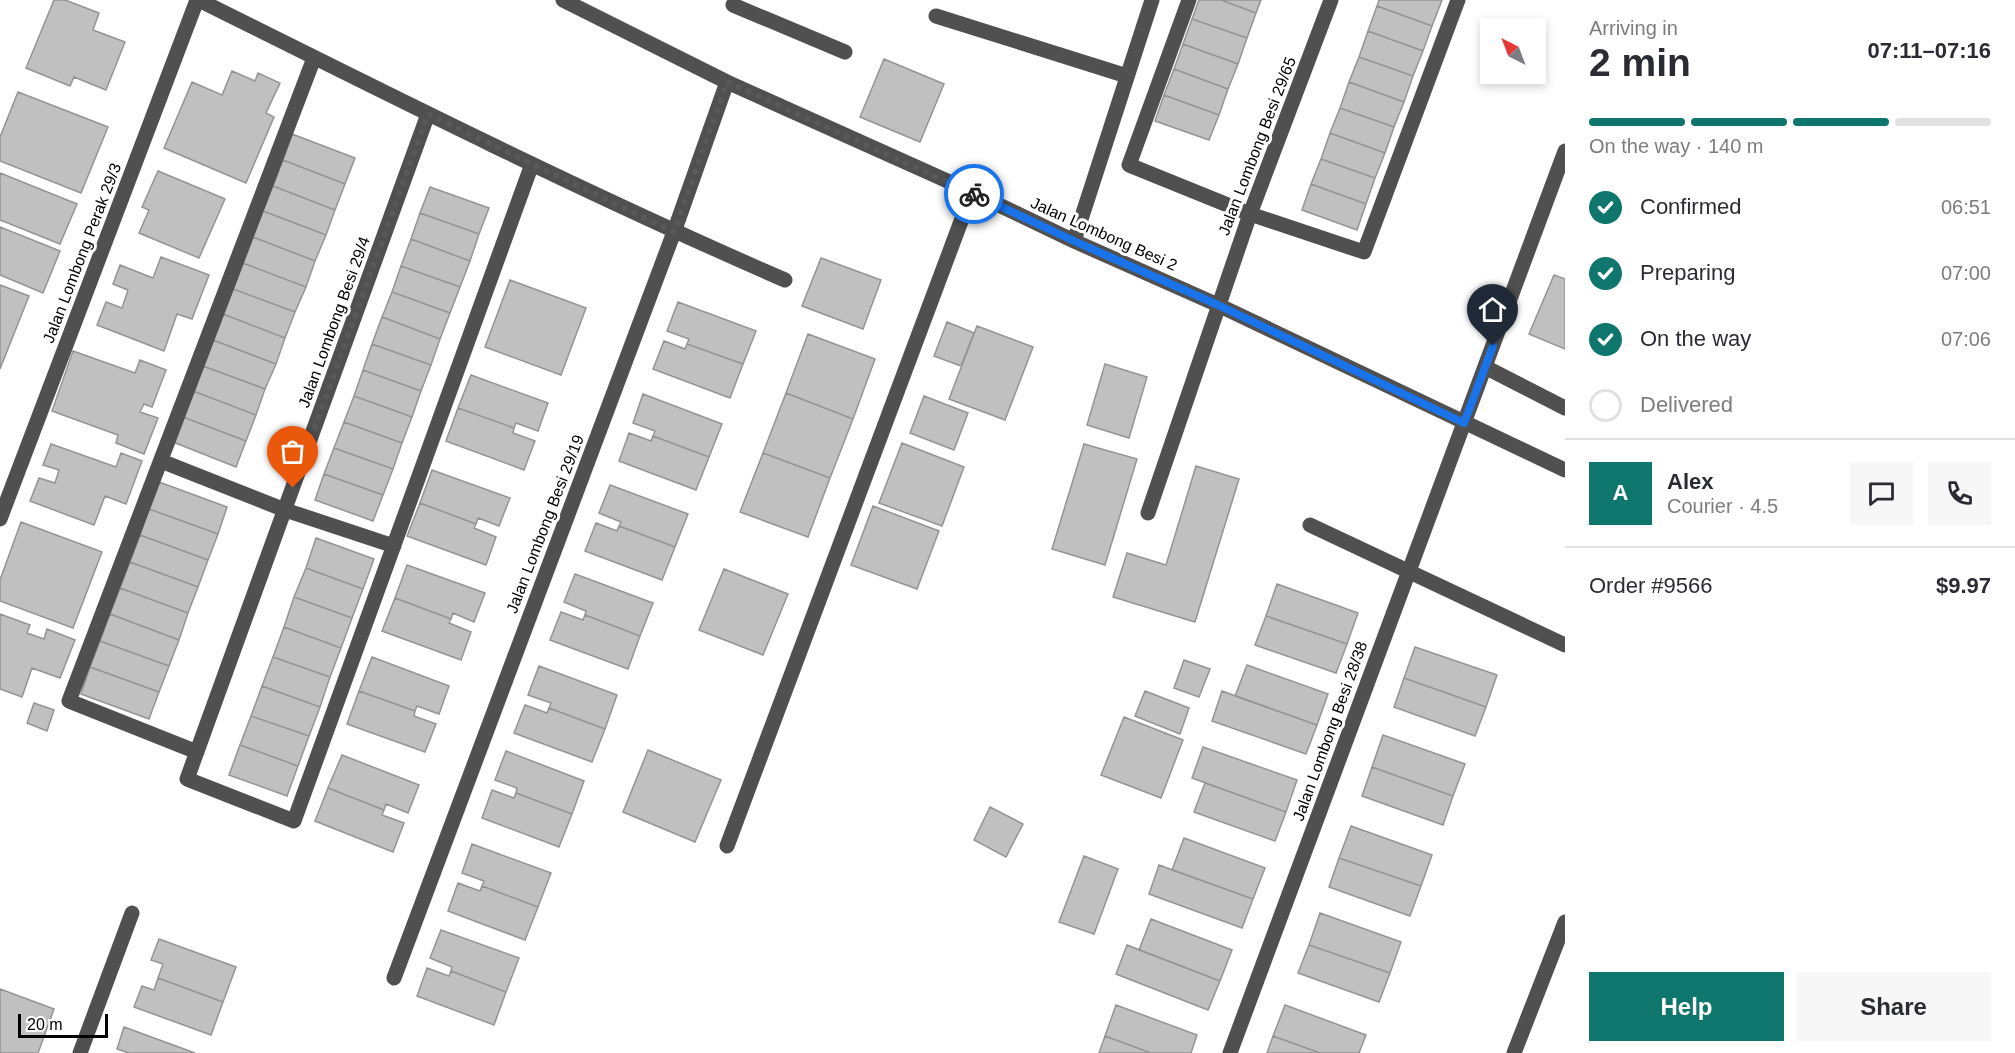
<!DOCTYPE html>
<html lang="en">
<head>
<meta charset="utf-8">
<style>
  :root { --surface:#fff; --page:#f7f7f7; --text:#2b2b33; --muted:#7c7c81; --line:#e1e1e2; --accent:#0f766e }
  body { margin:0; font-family:Helvetica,sans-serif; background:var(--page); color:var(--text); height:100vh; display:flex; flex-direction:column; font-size:22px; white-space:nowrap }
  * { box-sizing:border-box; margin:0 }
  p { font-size:20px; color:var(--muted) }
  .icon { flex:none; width:33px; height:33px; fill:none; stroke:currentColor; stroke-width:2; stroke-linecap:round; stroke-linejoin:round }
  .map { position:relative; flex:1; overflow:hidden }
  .drawer { display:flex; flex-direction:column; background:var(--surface); width:450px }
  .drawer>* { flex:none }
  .needle { width:39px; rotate:318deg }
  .tools { position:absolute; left:1480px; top:18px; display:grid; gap:12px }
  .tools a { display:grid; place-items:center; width:66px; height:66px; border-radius:0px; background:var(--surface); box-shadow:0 3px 9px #0003; font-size:30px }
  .scale { position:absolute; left:18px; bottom:15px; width:90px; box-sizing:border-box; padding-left:6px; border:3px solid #000; border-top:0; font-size:16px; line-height:21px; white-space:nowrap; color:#000; -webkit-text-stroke:4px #fff; paint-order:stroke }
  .pin { position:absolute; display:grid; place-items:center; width:51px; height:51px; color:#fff; margin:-62px -26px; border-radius:50% 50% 50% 0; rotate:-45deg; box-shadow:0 0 6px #0007 }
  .pin .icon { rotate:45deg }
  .courier { position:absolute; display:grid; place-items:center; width:60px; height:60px; margin:-30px; border:4px solid #1a73e8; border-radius:50%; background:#fff; color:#222; box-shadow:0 2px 8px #0007 }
  .overview em { font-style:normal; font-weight:800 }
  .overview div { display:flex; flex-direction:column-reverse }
  .overview { display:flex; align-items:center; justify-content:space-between; height:102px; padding:0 24px }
  h1 { font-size:39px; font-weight:800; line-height:45px }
  .bar { display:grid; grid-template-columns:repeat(4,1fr); gap:9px 6px; align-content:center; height:72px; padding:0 24px }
  .bar i { height:8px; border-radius:4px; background:var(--line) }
  .bar .current { background:var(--accent) }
  .bar p { grid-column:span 4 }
  .line { display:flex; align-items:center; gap:15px; padding:0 24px; border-top:2px solid var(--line) }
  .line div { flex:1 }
  .round { display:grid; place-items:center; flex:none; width:63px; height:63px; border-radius:0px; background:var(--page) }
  ol { padding:0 24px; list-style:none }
  li { display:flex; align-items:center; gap:18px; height:66px }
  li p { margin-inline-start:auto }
  li .icon { padding:6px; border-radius:50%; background:var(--accent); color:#fff; stroke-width:4 }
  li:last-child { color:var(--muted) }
  li i { width:33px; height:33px; border:3px solid var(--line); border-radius:50% }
  .button { display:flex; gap:12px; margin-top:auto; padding:12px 24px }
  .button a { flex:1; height:69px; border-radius:0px; background:var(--accent); color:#fff; font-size:24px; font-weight:800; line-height:69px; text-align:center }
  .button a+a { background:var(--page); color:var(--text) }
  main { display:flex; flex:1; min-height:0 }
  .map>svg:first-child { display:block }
  .building { fill:#c0c0c0; stroke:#949494; stroke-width:1.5 }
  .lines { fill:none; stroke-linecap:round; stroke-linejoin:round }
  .minor { stroke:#505050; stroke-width:15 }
  .done { stroke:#595959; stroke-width:6; stroke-dasharray:0 10.8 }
  .route { stroke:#1a73e8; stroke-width:8 }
  .labels { text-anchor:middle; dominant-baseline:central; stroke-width:6; stroke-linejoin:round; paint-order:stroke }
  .street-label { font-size:16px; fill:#000; stroke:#fff }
</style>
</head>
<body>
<main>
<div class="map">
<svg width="1565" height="1053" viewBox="0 0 1565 1053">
  <rect width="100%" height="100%" fill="#fff"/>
  <path class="building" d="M54 0H65L99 13 93 30 125 42 106 90 74 77 70 86 26 68Z
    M1199 0H1221L1256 13 1247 38 1192 19Z
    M1221 0H1261L1256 13Z
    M1379 0H1442L1432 26 1377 6Z
    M1377 6 1432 26 1423 51 1368 31Z
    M1192 19 1247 38 1238 64 1183 44Z
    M1368 31 1423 51 1413 76 1359 57Z
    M1183 44 1238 64 1228 89 1174 69Z
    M1359 57 1413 76 1404 102 1349 82Z
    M884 59 944 84 920 142 860 117Z
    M1174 69 1228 89 1219 115 1164 95Z
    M232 71 255 81 258 73 280 83 266 113 274 117 246 183 164 148 192 82 222 95Z
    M1349 82 1404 102 1394 127 1340 108Z
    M18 92 108 127 81 193 0 161V137Z
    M1164 95 1219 115 1209 140 1155 121Z
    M1340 108 1394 127 1385 153 1330 133Z
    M1330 133 1385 153 1375 178 1321 159Z
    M292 134 355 158 345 184 283 160Z
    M1321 159 1375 178 1366 204 1311 184Z
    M283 160 345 184 335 210 273 186Z
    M158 171 225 199 199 258 139 233 149 210 142 207Z
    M0 173 77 204 60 244 0 220Z
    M1311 184 1366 204 1357 230 1302 210Z
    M273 186 335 210 326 235 263 211Z
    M430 187 489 208 479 234 420 213Z
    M263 211 326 235 315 261 253 237Z
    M420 213 479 234 470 261 411 239Z
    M0 227 60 251 43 293 0 275Z
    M253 237 315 261 306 287 243 263Z
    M411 239 470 261 460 287 401 266Z
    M161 257 209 275 192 319 177 314 164 351 97 325 106 302 122 308 128 290 113 284 120 265 153 278Z
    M821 258 881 280 863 329 802 306Z
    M243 263 306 287 295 312 233 289Z
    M401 266 460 287 450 313 392 292Z
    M1554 275 1565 279V349L1529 334Z
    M510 280 586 308 561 375 485 347Z
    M0 285 29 296 0 369Z
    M233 289 295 312 285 338 223 314Z
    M392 292 450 313 440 339 382 317Z
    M678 302 756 331 743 364 687 344 689 339 667 331Z
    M223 314 285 338 276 364 213 340Z
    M382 317 440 339 431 365 372 344Z
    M947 322 974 333 961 366 934 356Z
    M977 326 1033 347 1005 420 949 399Z
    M808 334 875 359 853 419 786 393Z
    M213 340 276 364 265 389 203 366Z
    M664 341 685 349 687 344 743 364 730 398 653 369Z
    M372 344 431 365 421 391 363 370Z
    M73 351 135 373 140 360 166 370 152 407 144 404 140 412 158 418 144 454 116 443 118 435 52 411Z
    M1105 364 1147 377 1129 438 1087 425Z
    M203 366 265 389 256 415 193 391Z
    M363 370 421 391 412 417 354 396Z
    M471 375 548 403 538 431 516 423 514 428 458 408Z
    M193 391 256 415 246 441 183 417Z
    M786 393 853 419 830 478 763 453Z
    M643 394 722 424 709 457 653 436 655 431 633 423Z
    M354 396 412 417 402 443 344 422Z
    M924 396 968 413 954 450 910 433Z
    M458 408 514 428 513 433 535 441 524 470 446 441Z
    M183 417 246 441 236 467 173 442Z
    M344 422 402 443 393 469 334 448Z
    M629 433 651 441 653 436 709 457 696 490 619 461Z
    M902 443 964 467 942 526 879 503Z
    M51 444 116 467 121 453 142 461 126 504 105 496 94 525 30 501 39 478 55 483 59 470 43 465Z
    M1084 444 1137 459 1105 565 1052 549Z
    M334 448 393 469 383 495 324 474Z
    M763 453 830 478 808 537 740 512Z
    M1196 466 1239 479 1195 622 1113 597 1127 553 1166 565Z
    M432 470 510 498 499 526 478 518 476 524 420 503Z
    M324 474 383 495 373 521 315 500Z
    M159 482 227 507 218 534 149 509Z
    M610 485 688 514 675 547 619 526 621 522 599 513Z
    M420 503 476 524 474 528 496 537 486 565 407 536Z
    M873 506 939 531 917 589 851 565Z
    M149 509 218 534 208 560 140 535Z
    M21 522 102 552 73 628 0 601V580Z
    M596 523 617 531 619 526 675 547 662 580 585 551Z
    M140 535 208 560 198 587 130 562Z
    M316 538 374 559 363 589 306 568Z
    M130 562 198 587 188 613 120 588Z
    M407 565 485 593 474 622 453 613 451 619 395 598Z
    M306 568 363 589 352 618 294 597Z
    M724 569 788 594 763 655 699 630Z
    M575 574 653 603 640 636 585 615 586 611 564 602Z
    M1277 584 1358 613 1347 644 1266 616Z
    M120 588 188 613 179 640 110 614Z
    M294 597 352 618 341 648 284 627Z
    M395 598 451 619 449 623 471 632 461 660 382 631Z
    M561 612 583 620 585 615 640 636 628 669 550 640Z
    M0 614 30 625 27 633 44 639 47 629 75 640 60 678 32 668 22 697 0 689Z
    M110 614 179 640 169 666 100 641Z
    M1266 616 1347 644 1336 673 1255 645Z
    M284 627 341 648 330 677 273 657Z
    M100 641 169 666 159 692 90 667Z
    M1415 647 1497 675 1486 707 1404 678Z
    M273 657 330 677 320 707 262 686Z
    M372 657 449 686 439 714 417 706 415 711 359 691Z
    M1184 660 1210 669 1199 697 1174 688Z
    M1247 665 1328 694 1317 725 1235 696Z
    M539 666 617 695 605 729 549 708 551 703 528 695Z
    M90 667 159 692 149 719 81 694Z
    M1404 678 1486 707 1475 736 1394 707Z
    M262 686 320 707 309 736 251 716Z
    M359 691 415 711 414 716 436 724 425 752 347 724Z
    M1145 691 1189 708 1180 734 1135 716Z
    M1222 691 1317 725 1306 754 1212 721Z
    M34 703 54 710 47 731 27 723Z
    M525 705 547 713 549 708 605 729 592 762 514 733Z
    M251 716 309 736 298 766 240 745Z
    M1124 717 1183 740 1161 798 1101 775Z
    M1383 735 1465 764 1453 796 1372 767Z
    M240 745 298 766 287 796 229 775Z
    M1203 747 1297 780 1286 812 1192 778Z
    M648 750 721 780 695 842 623 812Z
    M506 751 584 781 572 814 516 793 517 788 495 780Z
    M342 755 419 785 408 813 386 804 384 810 328 788Z
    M1372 767 1453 796 1443 825 1362 796Z
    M1205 783 1286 812 1275 841 1194 812Z
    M328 788 384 810 382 815 404 823 393 852 315 821Z
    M492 790 514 798 516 793 572 814 559 847 482 818Z
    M990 807 1023 824 1006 857 974 840Z
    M1351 826 1432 855 1421 886 1339 858Z
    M1184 838 1265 868 1253 899 1172 870Z
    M472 844 551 873 538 907 482 886 484 881 462 873Z
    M1084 856 1118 869 1094 934 1059 922Z
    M1339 858 1421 886 1410 916 1329 887Z
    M1159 865 1253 899 1242 928 1149 894Z
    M458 883 480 891 482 886 538 907 525 940 448 911Z
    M1320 913 1401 942 1390 973 1309 945Z
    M1151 919 1232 950 1220 981 1139 950Z
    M441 930 519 958 506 992 451 971 452 967 430 958Z
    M159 939 236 967 223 1002 158 978 163 964 151 960Z
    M1127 945 1220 981 1208 1010 1116 974Z
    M1309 945 1390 973 1379 1002 1298 973Z
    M427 968 449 976 451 971 506 992 494 1025 417 996Z
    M158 978 223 1002 211 1035 134 1007 142 986 154 990Z
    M0 989 54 1009 38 1053H0Z
    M1116 1005 1197 1035 1191 1053H1151L1105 1036Z
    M1285 1005 1366 1035 1359 1053H1320L1273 1036Z
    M124 1027 195 1053H129L117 1049Z
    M1105 1036 1151 1053H1099Z
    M1273 1036 1320 1053H1267Z"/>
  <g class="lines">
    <path class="minor" d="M199 0C393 97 587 194 785 280
      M563 0 727 82 972 192 1074 241 1218 305 1565 470
      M1189 0 1129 165 1250 214 1364 252 1458 0
      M733 5 845 52
      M936 16 1127 76
      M428 114 187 779 294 821 532 164
      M1074 241 1152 0
      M1485 367 1565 408
      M161 461 285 510 394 546
      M1148 513 1250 214 1331 0
      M0 519 197 0
      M1310 525 1565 645
      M197 752 69 701 314 58
      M727 846 972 192
      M394 978 674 232 727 82
      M80 1053 132 913
      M1230 1053 1565 151
      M1514 1053 1565 922"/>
  </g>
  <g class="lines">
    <path class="done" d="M293 488 428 114 674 232 727 82 974 194"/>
    <path class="route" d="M974 194 1074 241 1218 305 1464 423 1493 346"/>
  </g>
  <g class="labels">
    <g class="street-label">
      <text transform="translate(1257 146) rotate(-69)">Jalan Lombong Besi 29/65</text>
      <text transform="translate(1104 234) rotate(24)">Jalan Lombong Besi 2</text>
      <text transform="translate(82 253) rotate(-69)">Jalan Lombong Perak 29/3</text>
      <text transform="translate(334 322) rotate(-70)">Jalan Lombong Besi 29/4</text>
      <text transform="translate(545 524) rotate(-69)">Jalan Lombong Besi 29/19</text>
      <text transform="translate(1330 731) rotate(-70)">Jalan Lombong Besi 28/38</text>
    </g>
  </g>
</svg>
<div class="tools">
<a><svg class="needle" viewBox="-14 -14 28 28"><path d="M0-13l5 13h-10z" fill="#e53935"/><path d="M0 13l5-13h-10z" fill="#7c7c81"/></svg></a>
</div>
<div class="scale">20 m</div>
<div class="pin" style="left:293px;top:488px;background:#ea580c"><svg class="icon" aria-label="bag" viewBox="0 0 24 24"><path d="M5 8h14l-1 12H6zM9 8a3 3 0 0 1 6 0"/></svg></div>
<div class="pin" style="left:1493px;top:346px;background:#1f2937"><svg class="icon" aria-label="home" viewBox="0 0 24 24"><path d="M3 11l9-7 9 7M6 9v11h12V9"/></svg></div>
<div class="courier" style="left:974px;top:194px"><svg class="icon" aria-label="bike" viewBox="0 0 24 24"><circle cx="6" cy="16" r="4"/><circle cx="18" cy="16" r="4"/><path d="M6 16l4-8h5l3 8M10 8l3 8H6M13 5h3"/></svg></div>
</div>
<section class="drawer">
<div class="overview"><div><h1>2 min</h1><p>Arriving in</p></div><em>07:11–07:16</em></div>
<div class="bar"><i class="current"></i><i class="current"></i><i class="current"></i><i></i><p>On the way · 140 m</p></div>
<ol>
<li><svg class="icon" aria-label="check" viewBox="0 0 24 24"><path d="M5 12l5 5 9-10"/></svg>Confirmed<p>06:51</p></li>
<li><svg class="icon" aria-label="check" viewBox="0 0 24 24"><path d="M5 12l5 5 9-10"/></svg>Preparing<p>07:00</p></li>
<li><svg class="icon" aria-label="check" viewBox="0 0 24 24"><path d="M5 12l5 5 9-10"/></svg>On the way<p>07:06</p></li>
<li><i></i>Delivered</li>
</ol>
<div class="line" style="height:108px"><b class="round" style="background:var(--accent);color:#fff">A</b><div><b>Alex</b><p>Courier · 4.5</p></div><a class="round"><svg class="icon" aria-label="chat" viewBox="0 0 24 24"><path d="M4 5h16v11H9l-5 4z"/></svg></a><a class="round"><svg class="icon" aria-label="phone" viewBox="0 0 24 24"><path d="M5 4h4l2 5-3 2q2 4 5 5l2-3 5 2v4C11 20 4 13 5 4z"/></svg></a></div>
<div class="line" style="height:78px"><div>Order #9566</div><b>$9.97</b></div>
<div class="button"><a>Help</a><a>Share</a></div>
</section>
</main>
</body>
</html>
